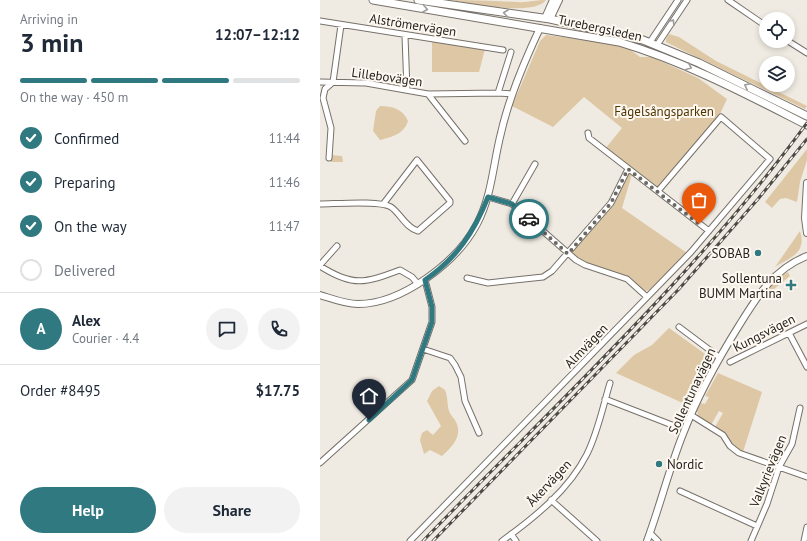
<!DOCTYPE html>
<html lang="en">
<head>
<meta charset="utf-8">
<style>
  :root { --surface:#fff; --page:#f2f2f3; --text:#1f2937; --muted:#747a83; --line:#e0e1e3; --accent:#317981 }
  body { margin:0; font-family:"PT Sans",sans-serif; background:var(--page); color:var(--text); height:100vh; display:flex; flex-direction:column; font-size:15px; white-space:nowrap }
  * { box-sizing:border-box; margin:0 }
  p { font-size:13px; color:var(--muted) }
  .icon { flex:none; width:22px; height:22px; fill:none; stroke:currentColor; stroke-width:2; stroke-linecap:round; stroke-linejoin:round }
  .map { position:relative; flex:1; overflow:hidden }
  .side { display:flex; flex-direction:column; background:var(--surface); width:320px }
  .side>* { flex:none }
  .fabs { position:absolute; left:439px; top:12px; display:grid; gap:8px }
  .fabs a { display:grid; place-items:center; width:36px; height:36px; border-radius:50%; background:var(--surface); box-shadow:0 2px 6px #0003; font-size:20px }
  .pin { position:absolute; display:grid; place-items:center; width:34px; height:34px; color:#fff; margin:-41px -17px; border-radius:50% 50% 50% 0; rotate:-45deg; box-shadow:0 0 4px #0007 }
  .pin .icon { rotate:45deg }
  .courier { position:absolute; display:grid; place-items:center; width:40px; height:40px; margin:-20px; border:3px solid #317981; border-radius:50%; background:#fff; color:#222; box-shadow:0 1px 5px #0007 }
  .headline em { font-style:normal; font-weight:700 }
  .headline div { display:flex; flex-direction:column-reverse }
  .headline { display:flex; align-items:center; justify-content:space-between; height:68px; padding:0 20px }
  h1 { font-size:26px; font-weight:700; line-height:30px }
  .bar { display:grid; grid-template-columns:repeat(4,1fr); gap:6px 4px; align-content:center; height:48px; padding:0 20px }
  .bar i { height:5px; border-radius:3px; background:var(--line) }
  .bar .active { background:var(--accent) }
  .bar p { grid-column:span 4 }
  .line { display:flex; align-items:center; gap:10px; padding:0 20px; border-top:1px solid var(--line) }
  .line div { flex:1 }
  .round { display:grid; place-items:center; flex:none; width:42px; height:42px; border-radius:21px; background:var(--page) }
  ol { padding:0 20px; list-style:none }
  li { display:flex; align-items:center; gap:12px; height:44px }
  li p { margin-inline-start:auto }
  li .icon { padding:4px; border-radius:50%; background:var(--accent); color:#fff; stroke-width:4 }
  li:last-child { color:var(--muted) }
  li i { width:22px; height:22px; border:2px solid var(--line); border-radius:50% }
  .button { display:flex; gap:8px; margin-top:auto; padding:8px 20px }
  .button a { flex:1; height:46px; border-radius:24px; background:var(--accent); color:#fff; font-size:16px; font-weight:700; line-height:46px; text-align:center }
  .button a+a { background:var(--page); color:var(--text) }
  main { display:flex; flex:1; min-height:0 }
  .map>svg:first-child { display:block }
  .green { fill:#dec7a4 }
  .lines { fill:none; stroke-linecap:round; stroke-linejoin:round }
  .minor-casing { stroke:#76716a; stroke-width:7 }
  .tertiary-casing { stroke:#76716a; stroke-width:8 }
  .secondary-casing { stroke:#76716a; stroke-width:9 }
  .minor { stroke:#fff; stroke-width:5 }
  .tertiary { stroke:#fff; stroke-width:6 }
  .secondary { stroke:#fff; stroke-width:7 }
  .rail-casing { stroke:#4e4b47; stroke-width:3 }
  .rail { stroke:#fef8f0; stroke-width:1.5; stroke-dasharray:4.5; stroke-linecap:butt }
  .oneway { stroke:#9d9c9b }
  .done { stroke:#6c6964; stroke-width:4; stroke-dasharray:0 7.2 }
  .route { stroke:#317981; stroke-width:5 }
  .poi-dot { fill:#317981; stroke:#fef8f0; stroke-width:1.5 }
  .labels { text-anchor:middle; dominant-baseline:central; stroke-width:4; stroke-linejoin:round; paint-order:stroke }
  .street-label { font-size:13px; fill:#252320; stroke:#fef8f0 }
  .park-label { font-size:13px; fill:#4d3401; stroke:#fef8f0 }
  .poi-label { font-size:13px; fill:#252320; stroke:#fef8f0; text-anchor:end }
</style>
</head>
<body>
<main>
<section class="side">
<div class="headline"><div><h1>3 min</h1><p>Arriving in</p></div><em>12:07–12:12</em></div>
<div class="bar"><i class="active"></i><i class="active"></i><i class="active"></i><i></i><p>On the way · 450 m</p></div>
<ol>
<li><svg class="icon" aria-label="check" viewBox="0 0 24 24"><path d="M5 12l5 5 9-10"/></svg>Confirmed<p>11:44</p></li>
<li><svg class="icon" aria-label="check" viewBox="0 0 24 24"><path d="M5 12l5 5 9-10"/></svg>Preparing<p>11:46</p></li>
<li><svg class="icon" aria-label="check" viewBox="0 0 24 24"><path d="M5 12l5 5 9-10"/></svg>On the way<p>11:47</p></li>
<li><i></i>Delivered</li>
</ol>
<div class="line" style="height:72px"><b class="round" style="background:var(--accent);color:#fff">A</b><div><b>Alex</b><p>Courier · 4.4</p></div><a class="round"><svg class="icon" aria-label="chat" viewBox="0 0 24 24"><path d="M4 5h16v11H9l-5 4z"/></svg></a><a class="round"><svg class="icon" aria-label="phone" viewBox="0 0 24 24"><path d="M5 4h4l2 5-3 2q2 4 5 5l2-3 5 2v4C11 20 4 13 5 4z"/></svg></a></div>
<div class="line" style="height:52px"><div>Order #8495</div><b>$17.75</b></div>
<div class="button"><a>Help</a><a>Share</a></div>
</section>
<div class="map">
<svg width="487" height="541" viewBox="0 0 487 541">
  <rect width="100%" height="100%" fill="#f0ebe2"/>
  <path class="green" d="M130 0C153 0 175 1 198 2 206 3 216 0 226 0 213 17 150 3 130 0Z
    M349 34 359 37 396 61 487 106 485 109 358 48 346 42V39Z
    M226 35 284 42 308 48 320 57H332L378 78 407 99 400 114 338 189 285 149 302 128 264 97 233 127 192 106 220 41Z
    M112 41 165 49 159 72H112Z
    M60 106C72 106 83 109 88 121 84 134 72 137 60 140L53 131 56 111Z
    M487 149V160L480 182 477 202 466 198 460 199 452 208 445 202Z
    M11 155 22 156 23 162H11Z
    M309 172 312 174 302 208 367 253 331 289 324 292 310 277 264 262 252 253 292 205Z
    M480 231C487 253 471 257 455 267Z
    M468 272 470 276 448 294 444 293 458 278Z
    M349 328 388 356 365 404 296 373 314 355 332 345Z
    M398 373 442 392 423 452C411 445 406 434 395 427L403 413 399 411 391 425 378 416 377 410 381 403 385 404 389 397 385 396Z
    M119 386 125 390C128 397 127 404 129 411 131 416 134 418 136 422 143 436 132 447 122 456L110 450 104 454 100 440 102 433 107 430 113 435 121 426 107 401 112 391Z"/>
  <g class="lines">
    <defs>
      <path id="minor" d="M408 0 446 26
        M0 21 183 50
        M85 36 87 90
        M468 41 487 53
        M330 42 358 0
        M337 45 367 0
        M0 82 46 83 108 94 178 93 192 94
        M178 93 191 52
        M108 94 145 141
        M268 133 269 138 389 231
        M9 158 11 128 3 98 5 89 13 82 21 25
        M168 197 192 204 256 260 265 265 307 279 327 297
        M0 204C15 204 60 200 71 207 80 213 86 228 98 231L130 203V201L97 160 64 203
        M192 204 215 164
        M0 265 17 246
        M0 266C33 287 45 283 80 270L92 277 98 284
        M147 278 168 283 223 277 232 271 291 203 308 169
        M359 327 399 357
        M469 333 487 367
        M103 349 130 358 135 365 141 377 145 401 159 433
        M410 362 487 324
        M285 399 352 425
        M371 415 403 435 410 446 419 453 487 477
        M0 463 92 380 112 322V307L105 280
        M360 491 437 526
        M231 500 277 541
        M330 533 338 541
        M191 534 196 541
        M90 541 371 252 450 159 401 117 338 191
        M182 541C214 518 249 490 267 454 278 432 283 406 290 383
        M431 541 447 504 459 467 472 444 480 408
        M484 541 487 527"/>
      <path id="tertiary" d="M225 18 233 0
        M230 19 239 0
        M487 183 485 218 487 233
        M0 295C13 299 25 304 38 304 82 304 137 262 157 224 172 196 173 164 181 133 189 97 204 62 220 28
        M327 541C340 506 349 469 363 434 378 395 398 359 420 324 438 295 454 269 487 256"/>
      <path id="secondary" d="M53 0 299 42C366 62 426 94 487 125
        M98 0 230 19 323 40 379 63 487 116"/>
    </defs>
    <use href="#minor" class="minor-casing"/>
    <use href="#tertiary" class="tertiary-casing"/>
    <use href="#secondary" class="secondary-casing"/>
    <use href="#minor" class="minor"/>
    <use href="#tertiary" class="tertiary"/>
    <use href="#secondary" class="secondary"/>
    <defs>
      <path id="rail" d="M103 541C234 405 375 276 487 123
        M113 541 359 289 438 199 487 139"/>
    </defs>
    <use href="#rail" class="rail-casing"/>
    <use href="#rail" class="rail"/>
  </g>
  <defs><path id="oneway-chevron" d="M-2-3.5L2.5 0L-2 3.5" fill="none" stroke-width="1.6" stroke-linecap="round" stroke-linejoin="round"/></defs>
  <g class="oneway">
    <use href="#oneway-chevron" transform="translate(105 9) rotate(10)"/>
    <use href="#oneway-chevron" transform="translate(186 13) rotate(-173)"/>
    <use href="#oneway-chevron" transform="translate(352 22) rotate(-57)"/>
    <use href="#oneway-chevron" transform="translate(369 67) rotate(23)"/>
    <use href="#oneway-chevron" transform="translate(427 86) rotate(-153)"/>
  </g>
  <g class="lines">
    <path class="done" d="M209 219 248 254 291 203 308 169 379 224"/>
    <path class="route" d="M49 420 92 380 112 322V307L105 280C137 258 154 232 168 197L192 204 209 219"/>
  </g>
  <g class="poi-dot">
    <circle cx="438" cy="253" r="4"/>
    <path d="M469 279h4v4h4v4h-4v4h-4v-4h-4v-4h4z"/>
    <circle cx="339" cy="464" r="4"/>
  </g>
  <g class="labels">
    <g class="street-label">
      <text transform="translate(93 25) rotate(9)">Alströmervägen</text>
      <text transform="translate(280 28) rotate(12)">Turebergsleden</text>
      <text transform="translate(67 77) rotate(8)">Lillebovägen</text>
      <text transform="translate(444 333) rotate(-27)">Kungsvägen</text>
      <text transform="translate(266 346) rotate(-46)">Almvägen</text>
      <text transform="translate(372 391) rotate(-65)">Sollentunavägen</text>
      <text transform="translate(448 471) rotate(-68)">Valkyrievägen</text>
      <text transform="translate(229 483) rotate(-47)">Åkervägen</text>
    </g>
    <g class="park-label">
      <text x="344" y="111">Fågelsångsparken</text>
    </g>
    <g class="poi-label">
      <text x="430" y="253">SOBAB</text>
      <text x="462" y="278">Sollentuna<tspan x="462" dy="15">BUMM Martina</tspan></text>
      <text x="347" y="464" text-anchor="start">Nordic</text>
    </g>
  </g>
</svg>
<div class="fabs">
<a><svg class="icon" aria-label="locate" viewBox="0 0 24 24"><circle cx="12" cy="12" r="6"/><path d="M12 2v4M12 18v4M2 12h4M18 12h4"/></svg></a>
<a><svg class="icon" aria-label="layers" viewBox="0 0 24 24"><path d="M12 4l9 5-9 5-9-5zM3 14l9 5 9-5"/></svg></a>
</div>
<div class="pin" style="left:379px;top:224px;background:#ea580c"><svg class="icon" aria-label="bag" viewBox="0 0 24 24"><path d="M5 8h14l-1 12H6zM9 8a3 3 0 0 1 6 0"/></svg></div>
<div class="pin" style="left:49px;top:420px;background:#1f2937"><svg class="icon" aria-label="home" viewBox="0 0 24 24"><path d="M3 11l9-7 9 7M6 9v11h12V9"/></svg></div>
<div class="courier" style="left:209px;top:219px"><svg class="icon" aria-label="car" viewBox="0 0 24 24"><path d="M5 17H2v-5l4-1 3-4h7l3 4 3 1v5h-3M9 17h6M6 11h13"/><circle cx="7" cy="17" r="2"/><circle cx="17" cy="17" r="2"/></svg></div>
</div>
</main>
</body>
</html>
